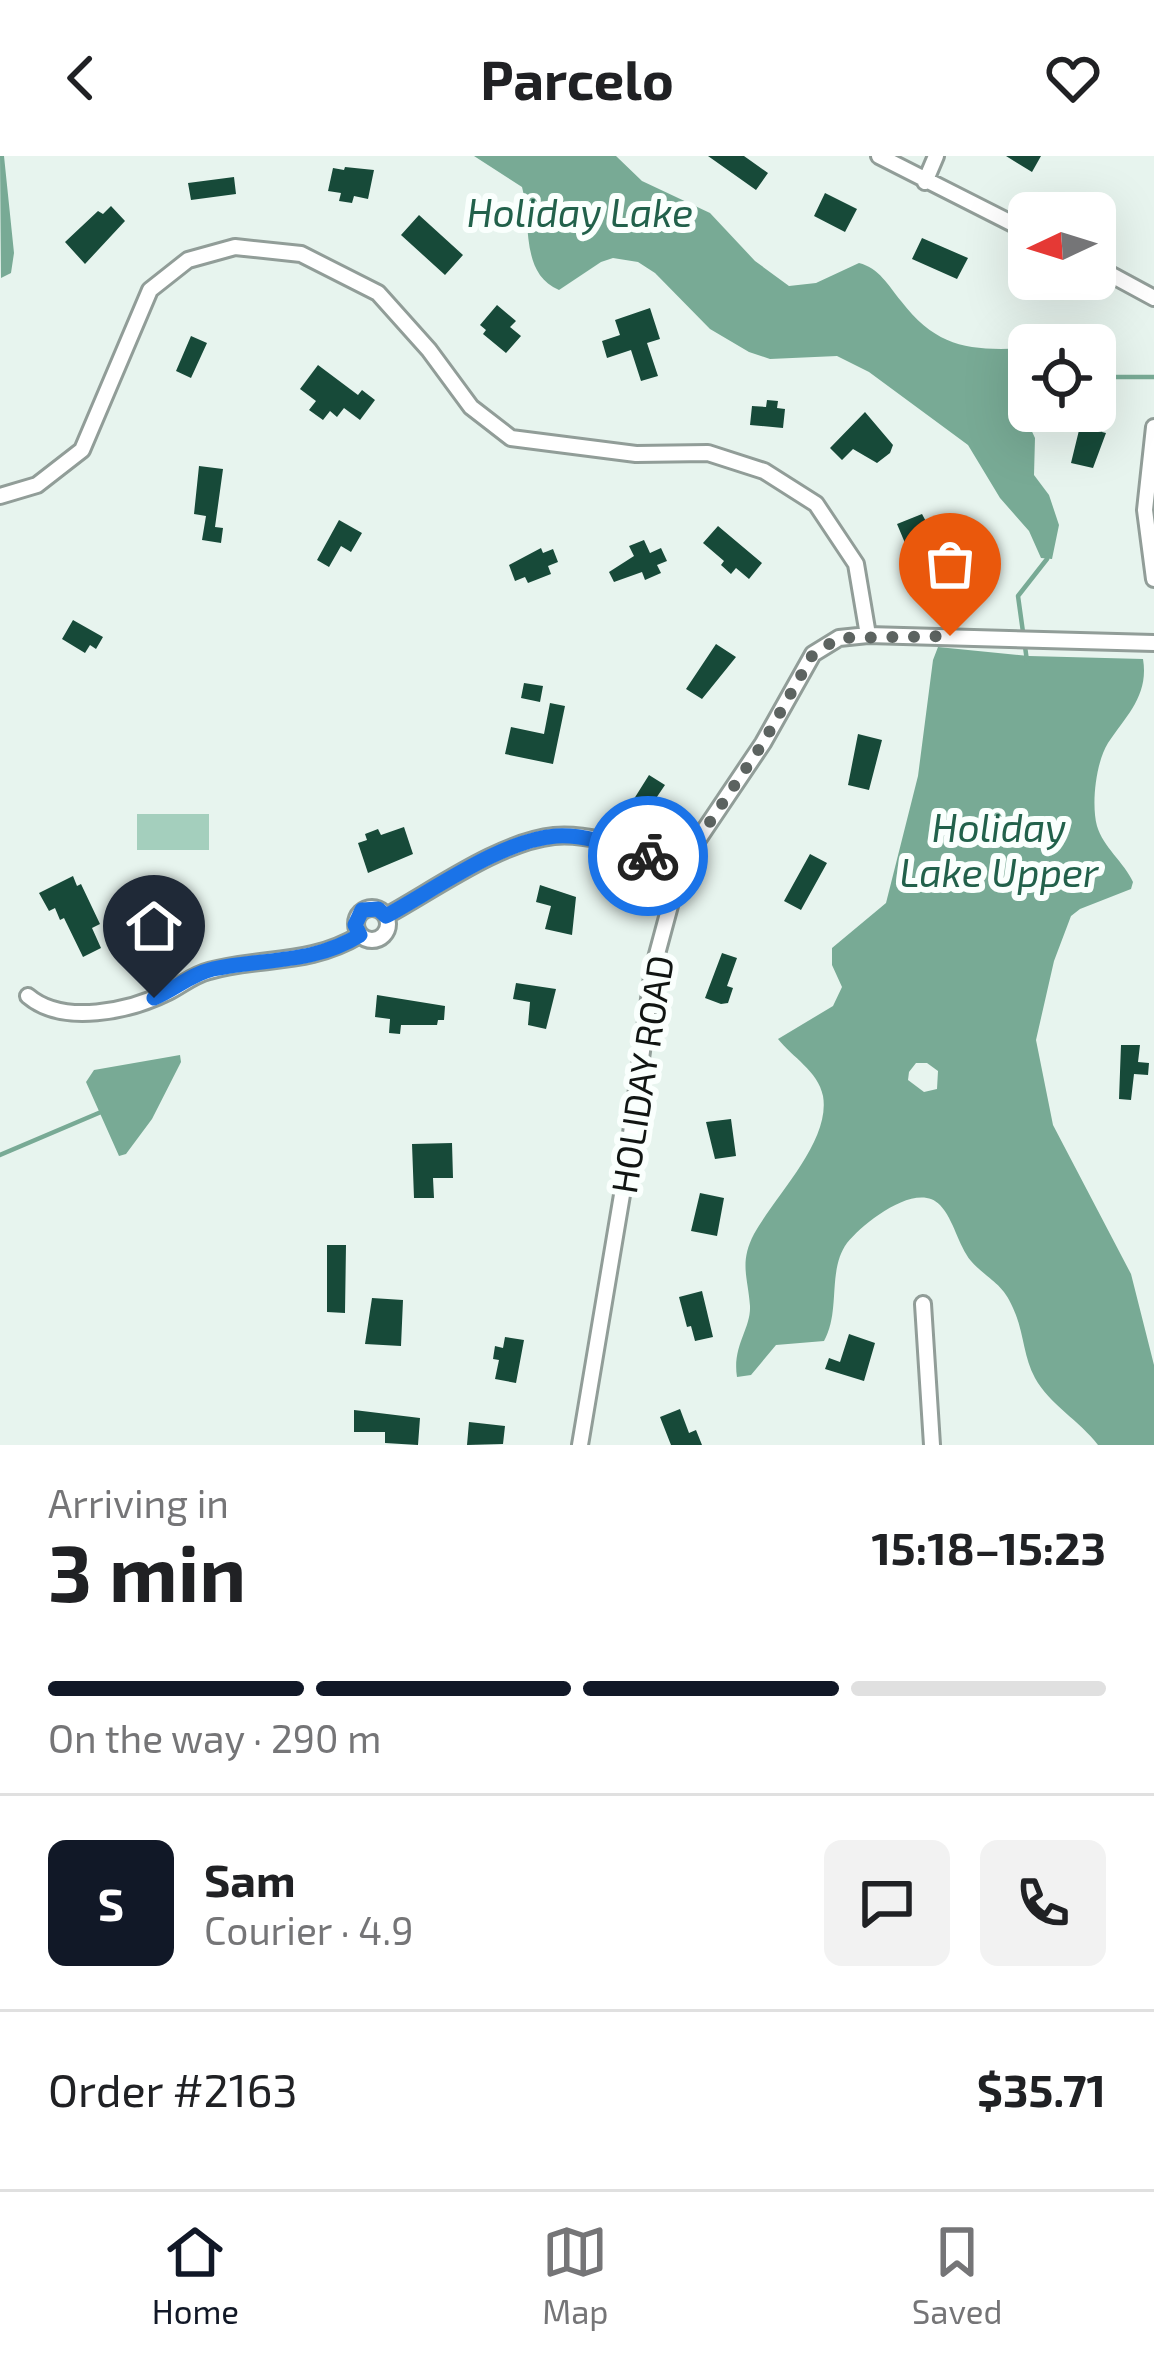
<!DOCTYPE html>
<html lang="en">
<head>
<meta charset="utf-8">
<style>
  :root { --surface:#fff; --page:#f2f2f2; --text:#202124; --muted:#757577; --line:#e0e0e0; --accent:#111827 }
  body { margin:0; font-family:"Exo 2",sans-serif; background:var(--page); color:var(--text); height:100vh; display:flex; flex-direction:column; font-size:45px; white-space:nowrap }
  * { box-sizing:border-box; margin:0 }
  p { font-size:39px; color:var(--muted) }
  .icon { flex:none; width:66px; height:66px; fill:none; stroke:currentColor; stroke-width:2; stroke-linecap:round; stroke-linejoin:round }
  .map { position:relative; height:1289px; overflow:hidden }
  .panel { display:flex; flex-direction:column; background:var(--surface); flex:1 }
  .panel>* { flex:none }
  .needle { width:78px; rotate:266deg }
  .fabs { position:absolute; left:1008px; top:36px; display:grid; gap:24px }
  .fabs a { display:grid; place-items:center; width:108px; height:108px; border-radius:18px; background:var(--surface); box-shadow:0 12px 48px #0002; font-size:60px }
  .pin { position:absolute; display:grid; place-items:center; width:102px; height:102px; color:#fff; margin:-123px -51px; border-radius:50% 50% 50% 0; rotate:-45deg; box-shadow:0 0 12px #0007 }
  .pin .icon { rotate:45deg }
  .courier { position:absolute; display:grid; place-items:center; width:120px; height:120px; margin:-60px; border:9px solid #1a73e8; border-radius:50%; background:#fff; color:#222; box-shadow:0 3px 15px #0007 }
  .headline em { font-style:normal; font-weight:700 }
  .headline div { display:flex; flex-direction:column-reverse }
  .headline { display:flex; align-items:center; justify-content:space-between; height:204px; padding:0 48px }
  h1 { font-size:78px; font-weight:700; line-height:90px }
  .bar { display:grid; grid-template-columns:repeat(4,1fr); gap:18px 12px; align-content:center; height:144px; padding:0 48px }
  .bar i { height:15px; border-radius:9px; background:var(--line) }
  .bar .active { background:var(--accent) }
  .bar p { grid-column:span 4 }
  .line { display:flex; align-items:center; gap:30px; padding:0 48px; border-top:3px solid var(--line) }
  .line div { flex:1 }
  .round { display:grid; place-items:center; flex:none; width:126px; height:126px; border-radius:18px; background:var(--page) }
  header { display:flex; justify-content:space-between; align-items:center; height:156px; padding:0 48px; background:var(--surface); font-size:54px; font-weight:700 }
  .menu { display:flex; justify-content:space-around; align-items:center; height:168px; border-top:3px solid var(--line); background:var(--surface); font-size:33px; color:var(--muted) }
  .menu a { display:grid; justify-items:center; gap:6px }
  .menu .active { color:var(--accent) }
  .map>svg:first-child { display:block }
  .green { fill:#a4cfbd }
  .water { fill:#78aa95; fill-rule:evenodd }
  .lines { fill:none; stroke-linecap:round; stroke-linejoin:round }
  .stream { stroke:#78aa95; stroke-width:4.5 }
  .building { fill:#174a39 }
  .street-casing { stroke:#919d98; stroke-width:20 }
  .street { stroke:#fff; stroke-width:14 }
  .done { stroke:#5c6360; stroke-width:12; stroke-dasharray:0 21.6 }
  .route { stroke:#1a73e8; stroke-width:15 }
  .labels { text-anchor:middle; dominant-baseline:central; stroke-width:12; stroke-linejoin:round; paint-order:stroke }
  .street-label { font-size:36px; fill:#111513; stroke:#fafffd }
  .water-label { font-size:39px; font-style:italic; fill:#22614b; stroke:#fafffd }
</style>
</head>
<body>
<header><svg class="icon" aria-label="back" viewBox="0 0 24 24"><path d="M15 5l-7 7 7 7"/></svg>Parcelo<svg class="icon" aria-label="heart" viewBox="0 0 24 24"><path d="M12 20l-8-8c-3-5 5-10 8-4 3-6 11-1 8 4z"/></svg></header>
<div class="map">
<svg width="1154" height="1289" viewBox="0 0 1154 1289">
  <rect width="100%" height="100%" fill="#e7f4ee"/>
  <path class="green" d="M137 658H209V694H137Z"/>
  <path class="water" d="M0 0H4L14 97 11 117 1 122Z
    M474 0H616L642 25 710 57 755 105 789 130 816 127 859 107C879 112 888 129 901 145 938 193 971 195 1029 192V226H1018L1014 237 1035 282 1034 319 1049 339 1059 369 1052 403 1041 402 1029 375 1000 342 968 289 869 216 837 200 770 203 749 196 710 173 655 117 638 106 613 102 601 106 559 134C519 117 532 65 522 31Z
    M938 491 1029 500 1143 503C1149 539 1127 559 1108 587 1096 606 1091 648 1097 670 1103 691 1124 706 1133 726L1131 733 1080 753 1071 760 1054 805 1036 884 1053 969 1131 1118 1154 1209V1289H1098C1080 1265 1049 1248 1035 1222 1023 1200 1024 1175 1013 1152 1002 1126 988 1124 971 1105 958 1089 954 1064 940 1049 917 1024 863 1067 847 1087 827 1114 841 1155 824 1185L776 1189 751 1219 737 1221C732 1190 751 1173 750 1150 748 1121 739 1107 754 1078 775 1040 831 985 823 940 818 915 792 901 778 883L833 850 842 831 832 809V792L886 747 918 620 933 504ZM916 907H927L938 915 937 933 924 936 908 924 909 916Z
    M180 899 181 906 152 963 126 998 119 1000 86 926 94 914Z"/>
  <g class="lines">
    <path class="stream" d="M1110 198 1112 221H1154
      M1027 505 1018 440 1047 403
      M0 999 101 956"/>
  </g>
  <path class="building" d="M708 0H744L768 17 756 34Z
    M1006 0H1041L1032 16Z
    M345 11 374 14 368 43 354 40 352 47 339 45 341 37 328 35 333 12 344 14Z
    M234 21 236 38 191 44 188 27Z
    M825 37 857 53 845 76 814 60Z
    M111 50 125 65 85 108 65 86 98 55 103 58Z
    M419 59 463 99 445 119 401 79Z
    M922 82 968 102 957 123 912 103Z
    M497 149 516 165 510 171 521 180 506 197 483 178 486 174 480 169Z
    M650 152 660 183 647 187 658 220 641 225 631 194 607 202 602 185 620 179 615 164Z
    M191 180 207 187 191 222 176 215Z
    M318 209 358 239 362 234 375 244 360 264 344 252 337 261 330 255 323 264 309 254 316 245 300 233Z
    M767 244 778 245 777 252 785 253 783 272 750 269 752 250 766 251Z
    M865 256 893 289 890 297 877 307 853 293 842 304 830 292Z
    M1082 262 1104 268 1102 276 1106 277 1093 312 1071 307Z
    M199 310 223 313 215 371 223 372 221 387 202 384 206 360 194 358Z
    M922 358 946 403 922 411 911 384 905 387 897 368Z
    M339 364 362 377 351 396 341 390 329 411 317 404Z
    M718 370 762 407 749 423 736 412 731 418 721 409 724 405 703 387Z
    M644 384 650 397 661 392 667 405 657 409 661 417 645 424 642 416 614 426 609 416 634 400 629 390Z
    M541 392 543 397 553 393 558 406 548 410 551 418 528 427 525 421 515 425 509 409Z
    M73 464 103 481 96 493 90 489 85 497 62 483Z
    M716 488 736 501 702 543 686 533Z
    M524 527 543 530 540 546 521 542Z
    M550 547 565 550 553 608 505 598 511 571 544 578Z
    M858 578 882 584 869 634 848 629Z
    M649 619 665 629 642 663 627 654Z
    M404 671 413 698 368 717 358 687 367 684 365 678 378 673 381 679Z
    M810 698 827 707 801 754 784 745Z
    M73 720 77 730 81 728 100 768 92 772 101 792 83 801 64 762 60 764 55 752 49 755 39 737Z
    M540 729 576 741 572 779 545 773 551 750 536 746Z
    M722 797 737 802 727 830 733 832 728 847 721 848 705 842Z
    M516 827 556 833 546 873 528 869 530 846 513 843Z
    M377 839 445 850 444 864H438L437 869H401L400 878 389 877 390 863 375 861Z
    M1121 889H1140L1138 906 1149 907 1148 919 1134 918 1131 944 1119 943Z
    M731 963 736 1000 715 1003 706 966Z
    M452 987 453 1022H433L434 1042H414L412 988Z
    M700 1037 724 1042 717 1080 691 1075Z
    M327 1089H346L345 1157 327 1156Z
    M702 1135 713 1181 695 1185 691 1170 687 1171 679 1141Z
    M372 1142 403 1144 401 1190 365 1188Z
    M849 1178 875 1187 864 1225 825 1213 829 1202 840 1206Z
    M505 1181 524 1184 516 1227 495 1223 499 1204 493 1203 495 1190 503 1192Z
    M680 1253 689 1277 696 1274 702 1289H671L660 1261Z
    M354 1254 420 1262 418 1289 385 1287V1276H354Z
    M469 1266 505 1270 503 1288 467 1289Z"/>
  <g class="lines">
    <defs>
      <path id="street" d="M879 0 1029 76
        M925 26 936 0
        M1095 110 1154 142
        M1154 271 1145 354 1154 423
        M0 340 37 329 82 294 150 134 188 104 235 91 301 98 378 137 429 194 471 251 511 282 636 298 708 297 764 315 816 348 856 408 868 479
        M356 768a16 16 0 1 1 32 0a16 16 0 1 1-32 0Z
        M386 760C434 734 499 686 554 680 596 676 642 698 681 709
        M28 840C63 870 130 855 168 836 182 829 193 819 209 815 263 800 308 810 360 779
        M923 1148 932 1289
        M580 1289 626 1015 653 813 681 709 763 587 813 498 839 482 868 479 1154 487"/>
    </defs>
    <use href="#street" class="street-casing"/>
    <use href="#street" class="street"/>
  </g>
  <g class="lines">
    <path class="done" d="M648 700 681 709 763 587 813 498 839 482 950 480"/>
    <path class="route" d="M154 842C174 834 191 818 213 813 265 802 313 808 360 779L355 769 362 754 378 753 386 760C434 734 502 684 556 680 587 678 619 691 648 700"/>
  </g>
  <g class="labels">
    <g class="street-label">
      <text transform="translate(641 918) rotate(-81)">HOLIDAY ROAD</text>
    </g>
    <g class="water-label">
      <text x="580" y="55">Holiday Lake</text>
      <text x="999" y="670">Holiday<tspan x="999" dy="45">Lake Upper</tspan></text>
    </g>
  </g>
</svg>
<div class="fabs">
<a><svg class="needle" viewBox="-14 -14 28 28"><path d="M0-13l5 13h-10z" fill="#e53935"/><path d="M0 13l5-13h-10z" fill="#757577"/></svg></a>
<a><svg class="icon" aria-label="locate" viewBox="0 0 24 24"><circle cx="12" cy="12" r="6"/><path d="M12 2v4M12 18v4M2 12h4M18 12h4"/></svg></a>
</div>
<div class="pin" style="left:950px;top:480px;background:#ea580c"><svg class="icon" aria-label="bag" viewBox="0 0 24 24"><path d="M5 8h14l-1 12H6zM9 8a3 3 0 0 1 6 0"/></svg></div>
<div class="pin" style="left:154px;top:842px;background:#1f2937"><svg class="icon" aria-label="home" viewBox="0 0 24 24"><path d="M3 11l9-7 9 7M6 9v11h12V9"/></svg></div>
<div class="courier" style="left:648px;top:700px"><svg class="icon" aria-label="bike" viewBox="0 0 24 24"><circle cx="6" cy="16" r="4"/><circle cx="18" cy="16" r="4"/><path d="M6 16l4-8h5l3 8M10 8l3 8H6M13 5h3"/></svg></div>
</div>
<section class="panel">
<div class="headline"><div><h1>3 min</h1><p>Arriving in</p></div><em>15:18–15:23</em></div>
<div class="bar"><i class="active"></i><i class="active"></i><i class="active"></i><i></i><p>On the way · 290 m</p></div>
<div class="line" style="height:216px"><b class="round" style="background:var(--accent);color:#fff">S</b><div><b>Sam</b><p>Courier · 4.9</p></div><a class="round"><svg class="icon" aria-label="chat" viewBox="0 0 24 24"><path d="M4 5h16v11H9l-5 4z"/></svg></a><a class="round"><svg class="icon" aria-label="phone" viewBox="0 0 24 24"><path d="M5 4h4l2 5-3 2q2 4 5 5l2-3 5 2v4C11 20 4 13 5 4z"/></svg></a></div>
<div class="line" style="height:156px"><div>Order #2163</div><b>$35.71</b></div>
</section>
<nav class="menu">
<a class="active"><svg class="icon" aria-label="home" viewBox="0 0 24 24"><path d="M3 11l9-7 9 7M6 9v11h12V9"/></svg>Home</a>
<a><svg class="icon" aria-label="map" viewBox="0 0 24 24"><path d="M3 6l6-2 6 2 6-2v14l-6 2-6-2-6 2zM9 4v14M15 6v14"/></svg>Map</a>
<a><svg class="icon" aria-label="saved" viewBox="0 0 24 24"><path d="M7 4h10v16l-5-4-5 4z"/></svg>Saved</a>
</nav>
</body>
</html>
